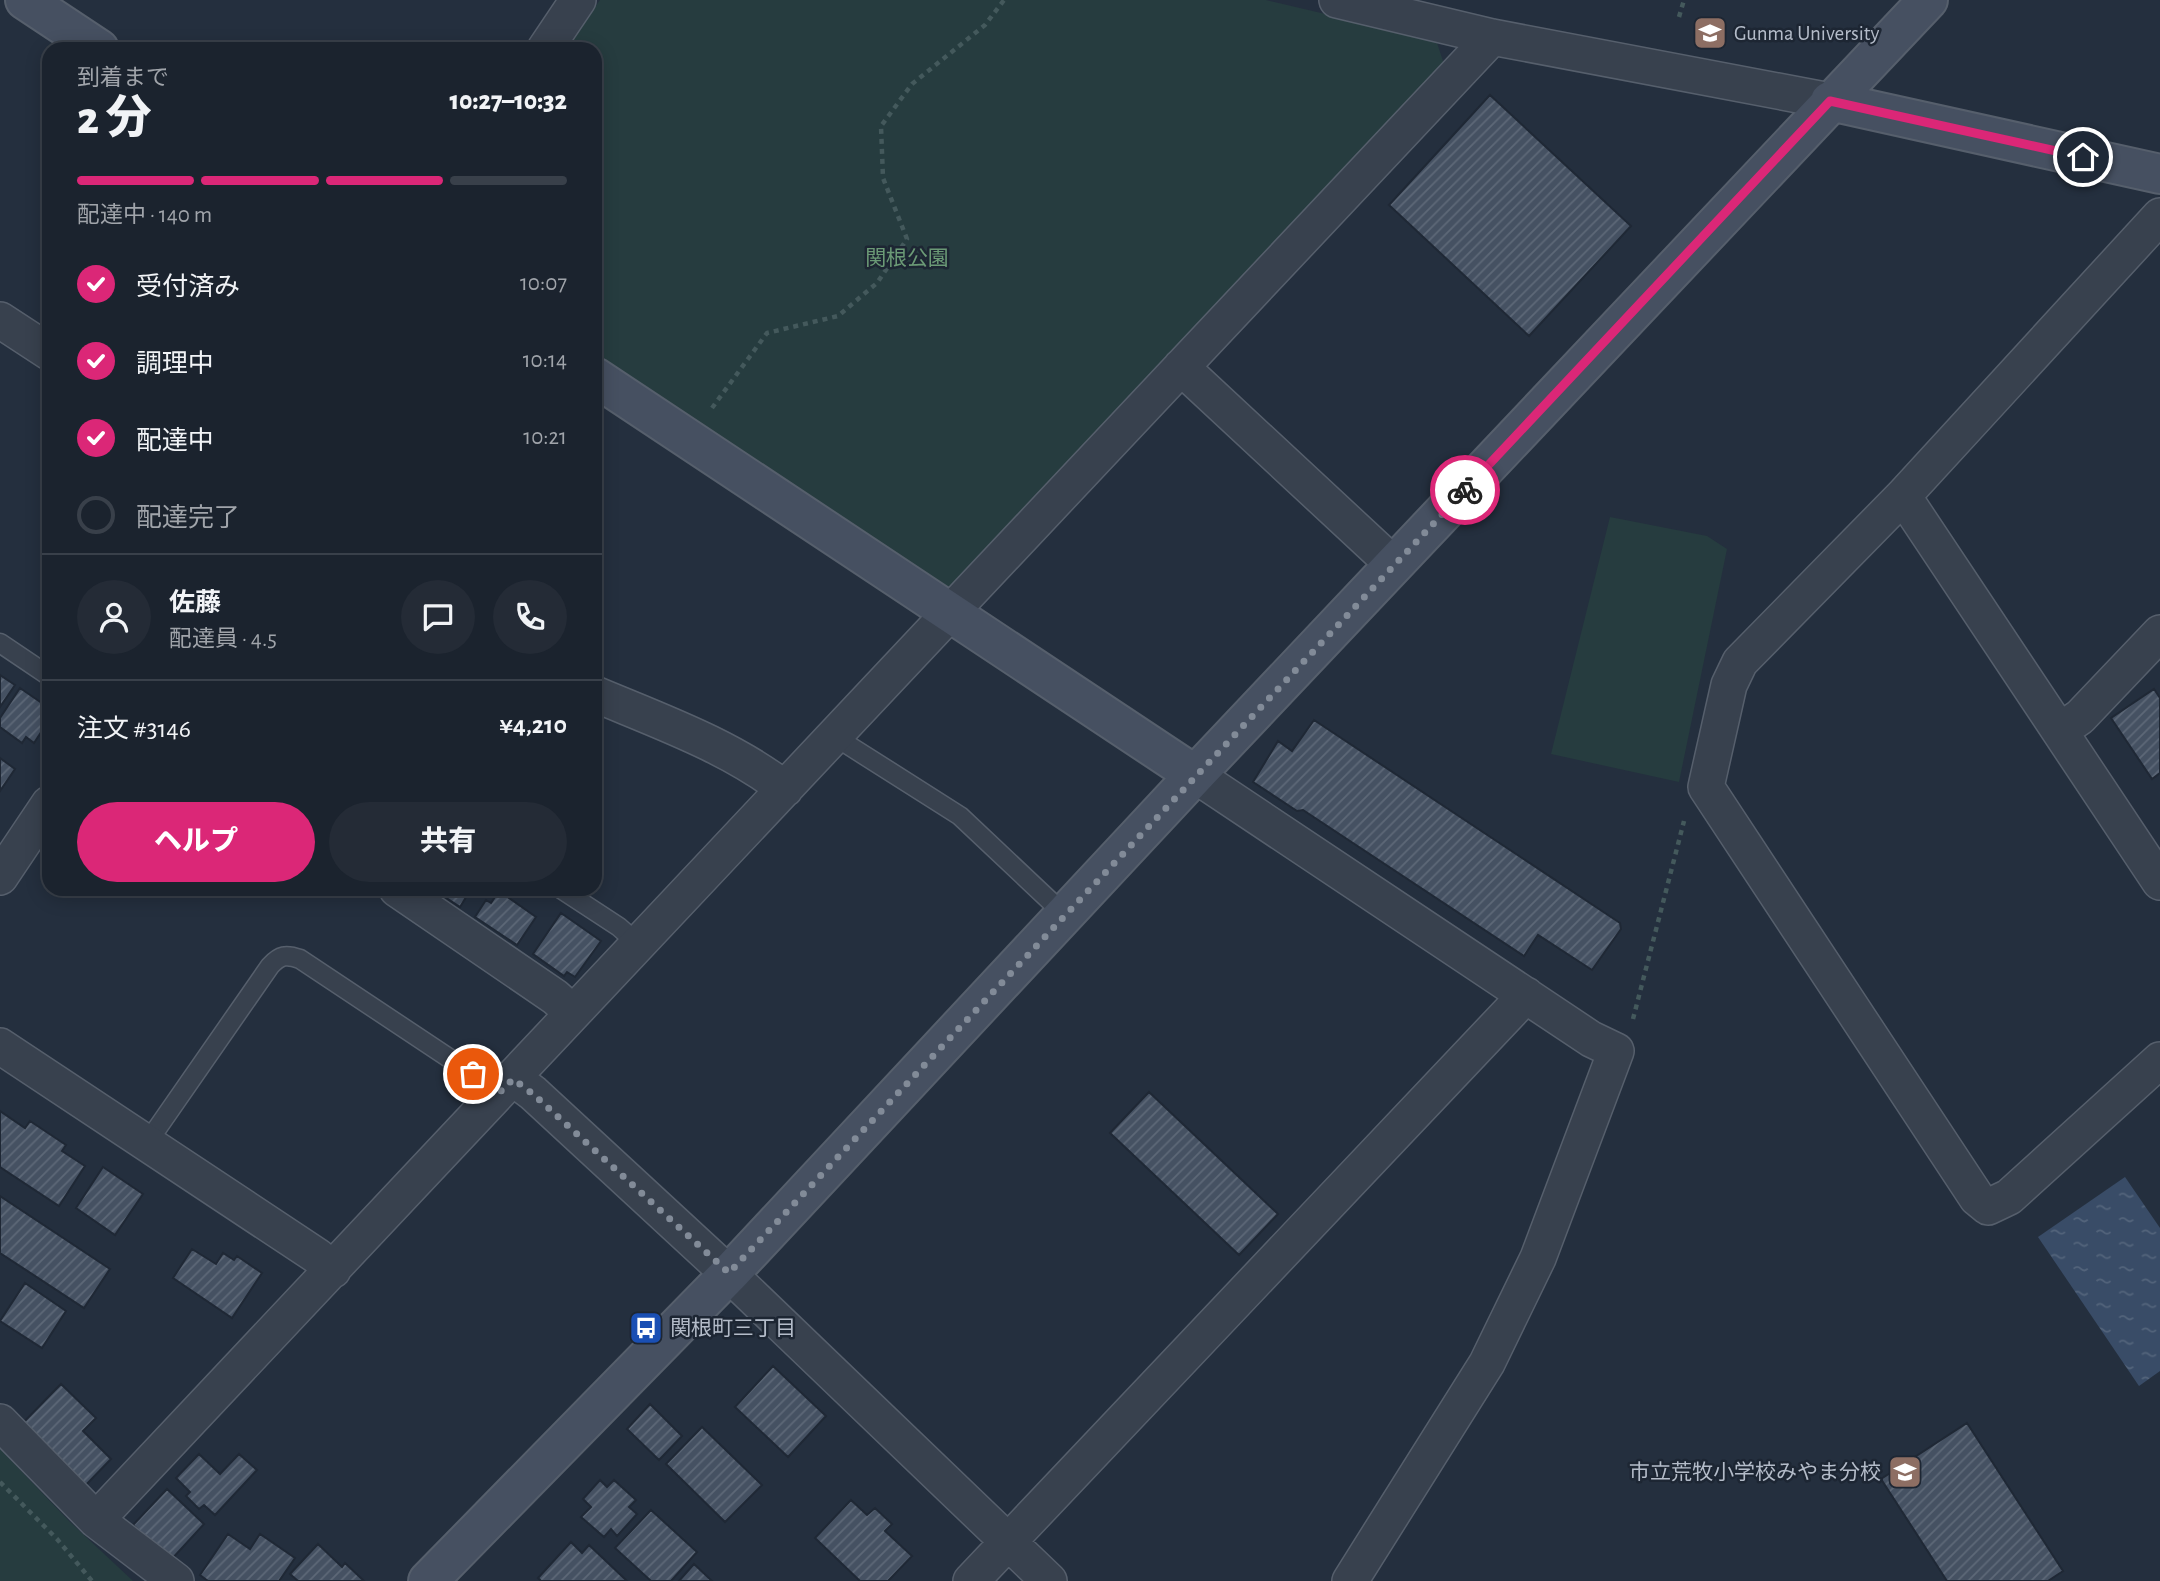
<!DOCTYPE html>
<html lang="ja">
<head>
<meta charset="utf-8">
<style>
  :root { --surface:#1b232e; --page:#242b36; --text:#f1f3f6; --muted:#a0a4aa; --line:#39404a; --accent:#db2777 }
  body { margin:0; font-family:"Alegreya Sans","Noto Sans JP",sans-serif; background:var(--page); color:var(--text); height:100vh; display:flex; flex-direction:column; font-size:26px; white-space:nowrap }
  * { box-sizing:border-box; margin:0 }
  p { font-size:23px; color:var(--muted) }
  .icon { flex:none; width:38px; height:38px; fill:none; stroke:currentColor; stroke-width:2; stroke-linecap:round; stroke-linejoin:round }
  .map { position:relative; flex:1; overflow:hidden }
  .drawer { position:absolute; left:42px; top:42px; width:560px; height:854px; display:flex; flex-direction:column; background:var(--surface); border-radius:21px; box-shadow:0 4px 18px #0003,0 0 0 2px var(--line) }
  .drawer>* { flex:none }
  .pin { position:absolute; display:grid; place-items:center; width:60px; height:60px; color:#fff; margin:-30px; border:4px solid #fff; border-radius:50%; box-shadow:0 2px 7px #0007 }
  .courier { position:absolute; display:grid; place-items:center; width:70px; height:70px; margin:-35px; border:5px solid #db2777; border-radius:50%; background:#fff; color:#222; box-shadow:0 2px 9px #0007 }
  .head em { font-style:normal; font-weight:800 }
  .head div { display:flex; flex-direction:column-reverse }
  .head { display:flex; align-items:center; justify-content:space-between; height:119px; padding:0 35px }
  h1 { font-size:46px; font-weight:800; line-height:52px }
  .bar { display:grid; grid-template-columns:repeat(4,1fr); gap:10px 7px; align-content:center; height:84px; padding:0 35px }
  .bar i { height:9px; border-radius:5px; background:var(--line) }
  .bar .current { background:var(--accent) }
  .bar p { grid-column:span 4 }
  .line { display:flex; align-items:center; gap:18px; padding:0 35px; border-top:2px solid var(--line) }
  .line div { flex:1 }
  .round { display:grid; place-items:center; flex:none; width:74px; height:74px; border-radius:37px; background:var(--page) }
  ol { padding:0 35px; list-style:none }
  li { display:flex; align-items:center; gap:21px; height:77px }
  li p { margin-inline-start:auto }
  li .icon { padding:7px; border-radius:50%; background:var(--accent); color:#fff; stroke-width:4 }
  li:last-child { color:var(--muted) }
  li i { width:38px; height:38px; border:4px solid var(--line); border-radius:50% }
  .action { display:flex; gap:14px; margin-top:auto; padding:14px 35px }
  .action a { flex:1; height:80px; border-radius:42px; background:var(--accent); color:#fff; font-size:28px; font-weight:800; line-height:80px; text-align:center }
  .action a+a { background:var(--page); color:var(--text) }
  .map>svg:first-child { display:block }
  .green { fill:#263c3f }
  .water { fill:url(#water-ripples) }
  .building { fill:url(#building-hatch); stroke:#1f2835; stroke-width:2 }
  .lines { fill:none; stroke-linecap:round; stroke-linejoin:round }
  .lane-casing { stroke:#565f6c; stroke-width:21 }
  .street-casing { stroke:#565f6c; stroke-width:38 }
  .secondary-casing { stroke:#565f6c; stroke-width:42 }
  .path { stroke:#44595c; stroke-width:4.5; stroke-dasharray:5 5; stroke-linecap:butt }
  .lane { stroke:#38414e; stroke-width:18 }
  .street { stroke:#38414e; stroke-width:35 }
  .secondary { stroke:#465061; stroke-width:38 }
  .done { stroke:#828b98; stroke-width:7; stroke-dasharray:0 12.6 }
  .route { stroke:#db2777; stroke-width:9 }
  .labels { text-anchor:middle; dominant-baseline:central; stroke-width:5; stroke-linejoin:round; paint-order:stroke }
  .poi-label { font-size:21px; fill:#b4bcc9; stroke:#1d2633; text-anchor:start }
  .park-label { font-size:21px; fill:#6b9a76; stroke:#1d2633 }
</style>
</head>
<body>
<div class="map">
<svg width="2160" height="1581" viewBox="0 0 2160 1581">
  <defs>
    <pattern id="water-ripples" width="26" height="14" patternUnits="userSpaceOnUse" patternTransform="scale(1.75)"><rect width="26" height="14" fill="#394c67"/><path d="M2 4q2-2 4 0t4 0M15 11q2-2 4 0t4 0" fill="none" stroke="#53647b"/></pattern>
    <pattern id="building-hatch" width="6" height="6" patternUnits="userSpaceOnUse" patternTransform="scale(1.75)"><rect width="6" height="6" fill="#455162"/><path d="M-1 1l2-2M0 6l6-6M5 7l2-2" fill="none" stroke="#5d6877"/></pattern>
  </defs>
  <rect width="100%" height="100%" fill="#242f3e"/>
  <path class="green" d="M600 0H1266L1436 40 1444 64 959 584 939 589 595 362V49H566Z
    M1610 517 1707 536 1727 549 1679 782 1551 754Z
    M0 1449 69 1521 133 1581H0Z"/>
  <path class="water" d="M2125 1177 2160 1228V1371L2139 1386 2038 1237Z"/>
  <path class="building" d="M1490 95 1631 226 1529 336 1389 205Z
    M0 675 15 685 0 707Z
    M20 688 49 708V720L34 743 26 737 22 743 0 727V718Z
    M2154 689 2160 698V773L2152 779 2111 718Z
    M1314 720 1620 923 1621 929 1592 970 1538 935 1524 956 1303 810 1297 811 1253 782 1278 741 1292 751Z
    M0 758 15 769 0 791Z
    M433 889H471L460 907Z
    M499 891 536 917 517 945 475 917 486 900 491 903Z
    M561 913 601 941 575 977 567 972 564 976 533 954Z
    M1149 1092 1278 1214 1239 1255 1110 1133Z
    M0 1111 25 1128 30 1121 66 1145 62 1151 85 1166 59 1206 0 1167Z
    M103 1167 143 1194 115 1235 76 1208Z
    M0 1196 110 1269 84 1308 0 1253Z
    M192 1249 216 1264 223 1253 234 1260 237 1256 262 1273 232 1318 173 1278Z
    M25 1283 66 1311 42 1348 0 1321Z
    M773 1366 826 1416 788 1457 735 1407Z
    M61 1384 96 1418 83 1431 111 1459 81 1490 18 1428Z
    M650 1404 682 1436 659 1460 627 1429Z
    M1967 1423 2063 1571 2048 1581H1947L1881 1479Z
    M702 1427 762 1485 725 1522 666 1464Z
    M199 1454 220 1474 239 1454 257 1470 215 1515 204 1505 199 1509 186 1496 190 1492 176 1478Z
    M600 1480 607 1487 614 1480 636 1500 629 1507 637 1514 617 1536 611 1529 604 1537 581 1517 591 1507 583 1499Z
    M167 1489 204 1524 170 1561 133 1525Z
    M851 1500 867 1515 875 1508 892 1524 885 1531 912 1556 888 1581H860L815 1538Z
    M651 1510 697 1552 671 1581H651L615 1548Z
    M228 1534 250 1549 260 1534 295 1558 279 1581H208L200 1575Z
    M571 1542 582 1553 589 1545 627 1581H541L538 1578Z
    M318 1544 342 1567 345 1563 364 1581H298L290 1574Z
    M694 1564 712 1581H679Z"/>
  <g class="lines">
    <defs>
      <path id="lane" d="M0 643 49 676
        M836 734 845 743 960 816 1064 914
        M561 889 619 927 638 944
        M147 1143 270 966C280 955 286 954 300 959L473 1074 497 1095"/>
      <path id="street" d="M1337 0 1492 37 1830 101
        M545 49 578 0
        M2160 216 1903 496 1740 662 1729 685 1706 787 1977 1198 1988 1207 2009 1197 2160 1060
        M0 320 49 352
        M1181 367 1394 565
        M1903 496 2160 882
        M595 694C659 721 730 746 785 789
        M2061 730 2080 717 2160 633
        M1195 775 1591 1039 1616 1051 1538 1258 1487 1363 1350 1581
        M0 877 49 804
        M397 889 555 997 573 1013
        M0 1046 317 1256 333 1270
        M513 1078 533 1093 729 1274 1049 1581
        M0 1422 96 1520 176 1581
        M96 1520 1492 37
        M971 1581 1526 995"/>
      <path id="secondary" d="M25 0 99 49
        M1830 101 2160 174
        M595 377 1195 775
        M428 1581 729 1274 1195 775 1928 0"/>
    </defs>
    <use href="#lane" class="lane-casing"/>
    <use href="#street" class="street-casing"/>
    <use href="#secondary" class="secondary-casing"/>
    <path class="path" d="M1679 17 1684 0
      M712 408 767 333 838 316 877 283 907 239 883 178 881 126 912 84 985 25 1004 0
      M1633 1019 1684 821
      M0 1482 57 1539 92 1581"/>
    <use href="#lane" class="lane"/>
    <use href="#street" class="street"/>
    <use href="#secondary" class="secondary"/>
  </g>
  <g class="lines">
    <path class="done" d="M473 1074 497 1095 513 1079 533 1094 729 1273 1465 490"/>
    <path class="route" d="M1465 490 1830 101 2083 157"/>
  </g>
  <defs>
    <symbol id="university-square" viewBox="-11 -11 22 22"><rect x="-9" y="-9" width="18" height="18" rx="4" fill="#8d6e63" stroke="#1d2633"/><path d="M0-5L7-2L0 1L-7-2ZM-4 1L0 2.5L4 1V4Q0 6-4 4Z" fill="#fff"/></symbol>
    <symbol id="bus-square" viewBox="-11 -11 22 22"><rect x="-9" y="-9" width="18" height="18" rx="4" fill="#1a4fb4" stroke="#1d2633"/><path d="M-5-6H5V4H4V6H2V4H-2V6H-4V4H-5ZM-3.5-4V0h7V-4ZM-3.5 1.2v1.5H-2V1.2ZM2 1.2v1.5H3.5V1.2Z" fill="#fff"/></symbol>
    <symbol id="school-square" viewBox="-11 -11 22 22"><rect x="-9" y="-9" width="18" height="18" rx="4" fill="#8d6e63" stroke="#1d2633"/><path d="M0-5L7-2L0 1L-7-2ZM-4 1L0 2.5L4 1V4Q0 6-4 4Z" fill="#fff"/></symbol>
  </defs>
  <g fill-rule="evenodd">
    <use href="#university-square" x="1691" y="14" width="38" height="38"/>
    <use href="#bus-square" x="627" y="1309" width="38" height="38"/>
    <use href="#school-square" x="1886" y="1453" width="38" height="38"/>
  </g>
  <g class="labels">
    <g class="poi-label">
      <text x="1734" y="33">Gunma University</text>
      <text x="670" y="1328">関根町三丁目</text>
      <text x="1881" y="1472" text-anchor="end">市立荒牧小学校みやま分校</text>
    </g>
    <g class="park-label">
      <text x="907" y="258">関根公園</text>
    </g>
  </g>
</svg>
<div class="pin" style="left:473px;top:1074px;background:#ea580c"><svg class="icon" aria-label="bag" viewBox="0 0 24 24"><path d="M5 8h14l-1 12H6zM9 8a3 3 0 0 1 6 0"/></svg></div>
<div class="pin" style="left:2083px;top:157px;background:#1f2937"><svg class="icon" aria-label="home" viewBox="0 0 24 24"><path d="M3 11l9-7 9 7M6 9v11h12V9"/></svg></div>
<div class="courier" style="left:1465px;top:490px"><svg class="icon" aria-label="bike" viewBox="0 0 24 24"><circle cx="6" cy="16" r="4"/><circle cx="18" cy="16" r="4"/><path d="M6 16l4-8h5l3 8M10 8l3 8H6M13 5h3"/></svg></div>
<section class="drawer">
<div class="head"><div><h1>2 分</h1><p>到着まで</p></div><em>10:27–10:32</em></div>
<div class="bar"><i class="current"></i><i class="current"></i><i class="current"></i><i></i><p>配達中 · 140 m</p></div>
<ol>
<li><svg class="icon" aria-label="check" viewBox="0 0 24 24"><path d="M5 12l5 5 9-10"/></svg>受付済み<p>10:07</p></li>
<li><svg class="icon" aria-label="check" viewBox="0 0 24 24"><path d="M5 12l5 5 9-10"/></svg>調理中<p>10:14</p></li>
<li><svg class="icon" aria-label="check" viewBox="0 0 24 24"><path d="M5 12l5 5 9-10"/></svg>配達中<p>10:21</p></li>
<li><i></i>配達完了</li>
</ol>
<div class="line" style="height:126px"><a class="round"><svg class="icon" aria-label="person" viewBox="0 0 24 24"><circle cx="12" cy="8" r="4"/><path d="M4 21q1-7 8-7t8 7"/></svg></a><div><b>佐藤</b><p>配達員 · 4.5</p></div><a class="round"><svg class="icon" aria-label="chat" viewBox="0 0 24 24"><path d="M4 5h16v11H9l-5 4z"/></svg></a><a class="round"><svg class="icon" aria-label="phone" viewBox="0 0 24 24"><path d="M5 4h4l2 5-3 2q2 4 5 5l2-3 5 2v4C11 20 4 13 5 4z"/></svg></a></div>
<div class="line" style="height:91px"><div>注文 #3146</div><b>¥4,210</b></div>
<div class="action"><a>ヘルプ</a><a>共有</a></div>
</section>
</div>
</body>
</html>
